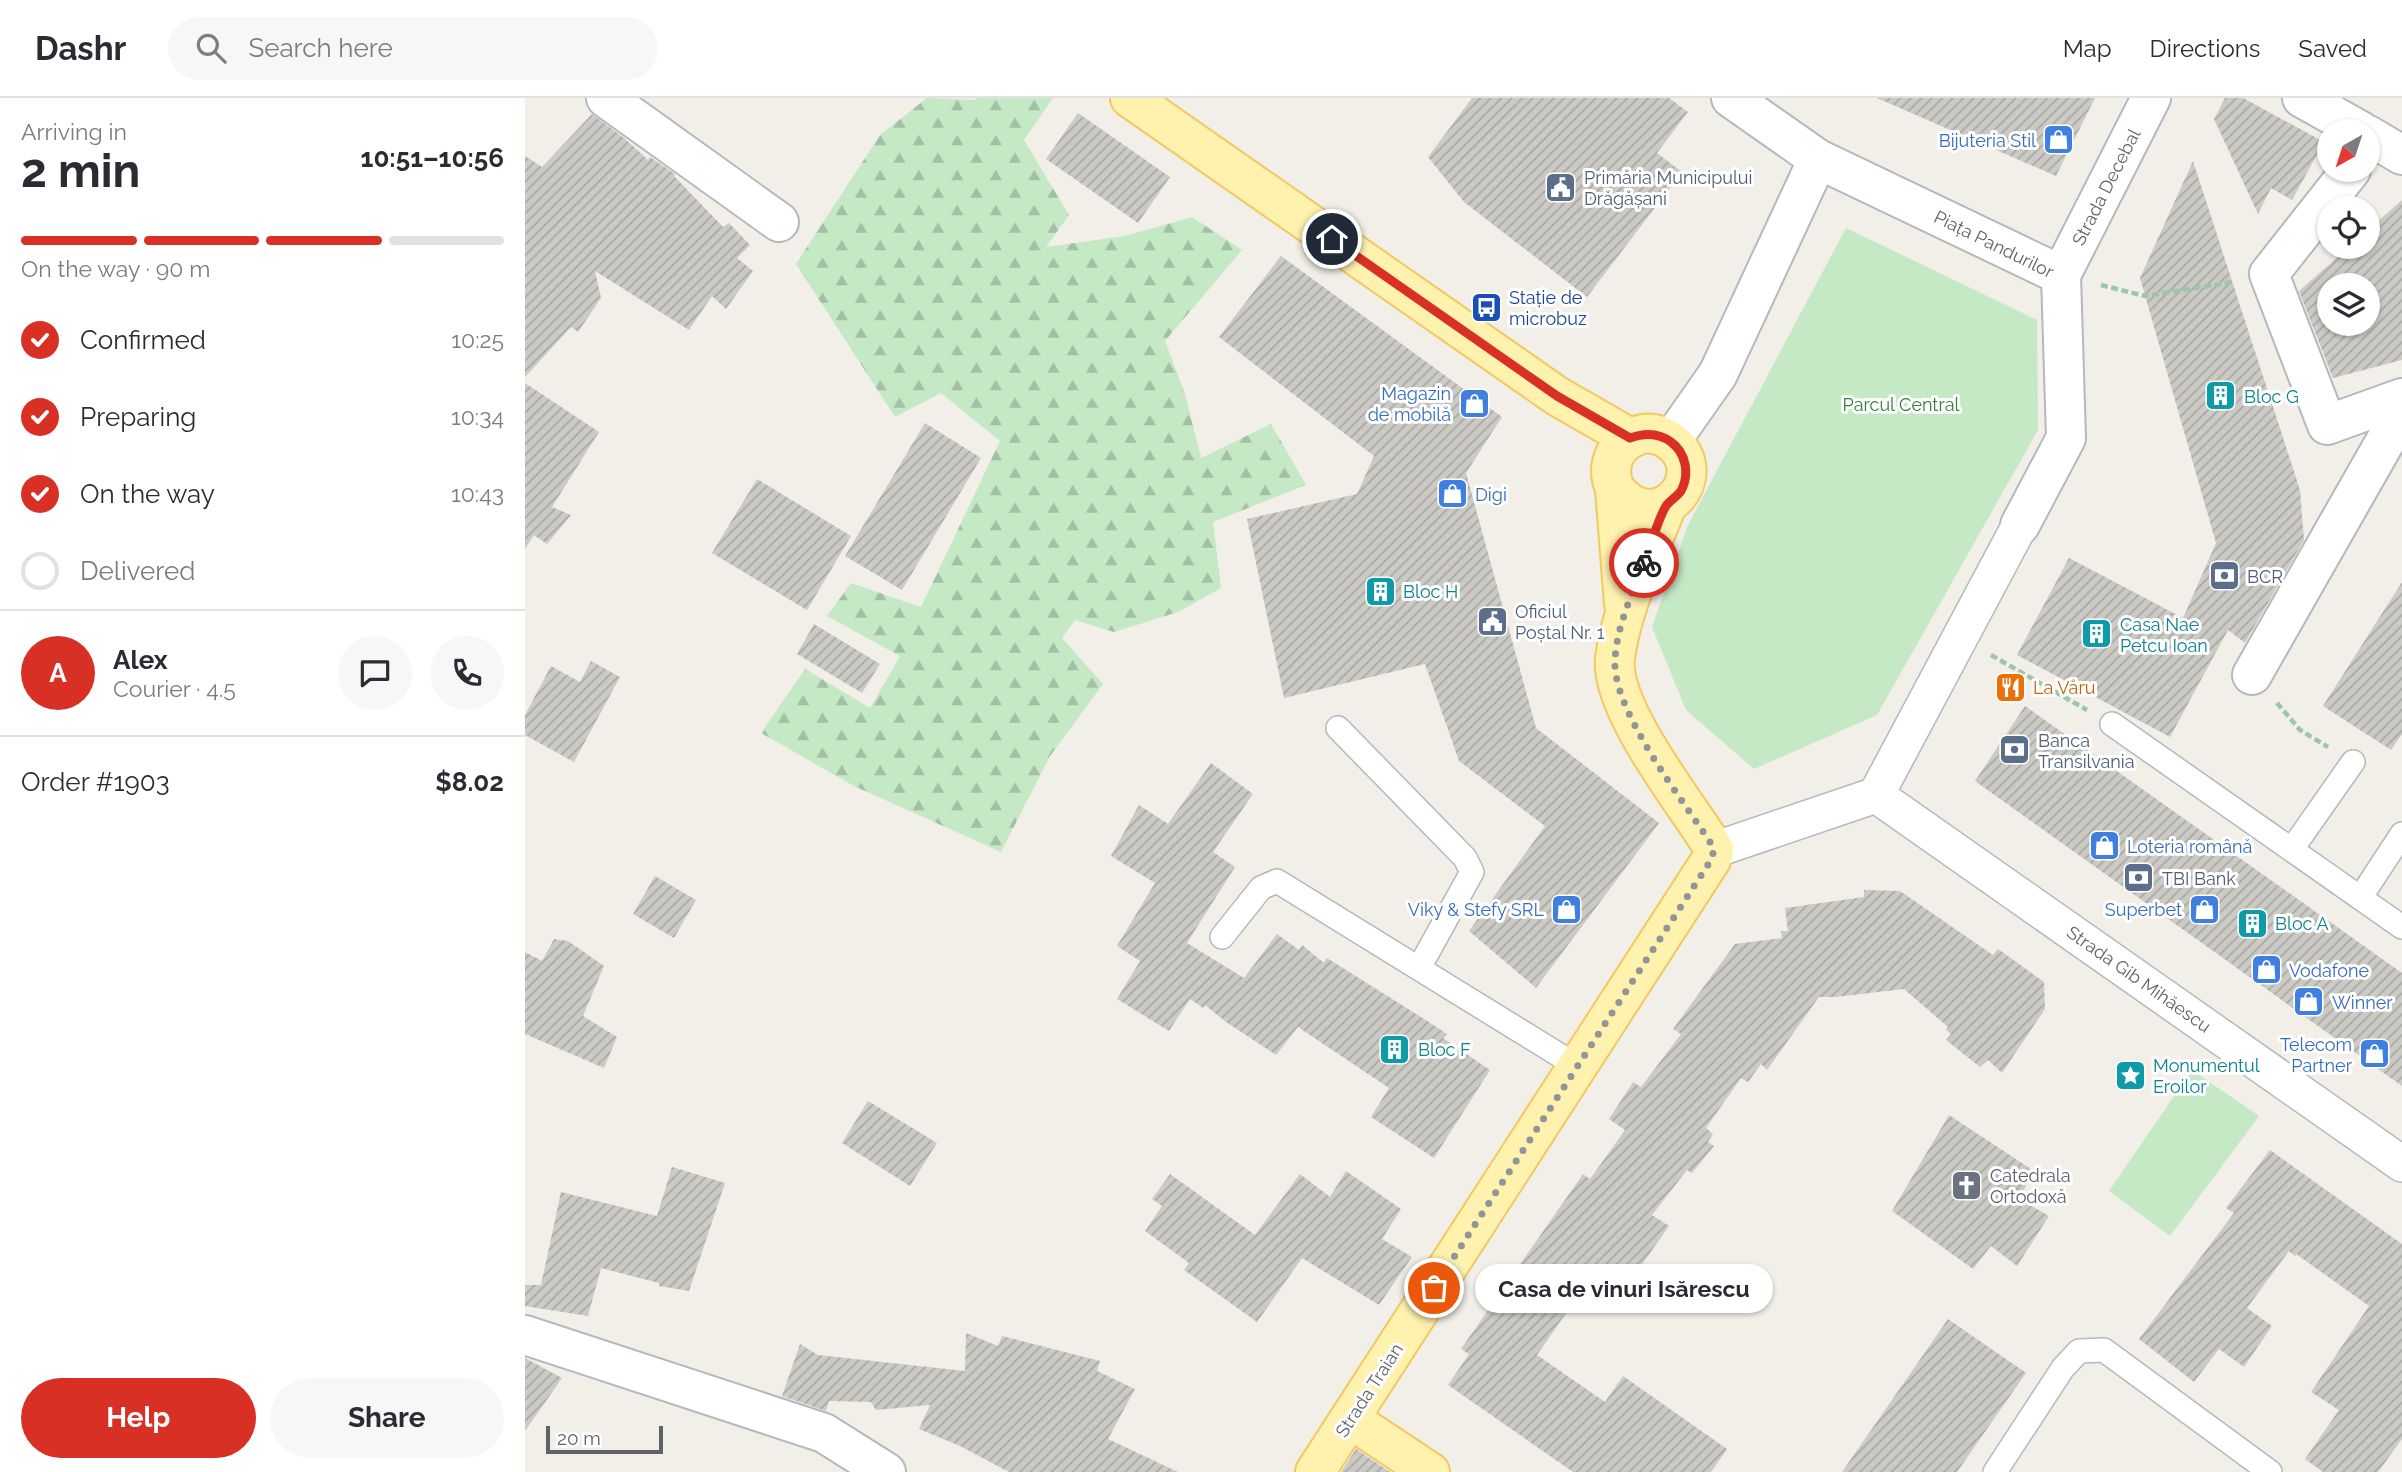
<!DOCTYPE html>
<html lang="en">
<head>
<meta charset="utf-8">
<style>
  :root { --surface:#fff; --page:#f7f7f7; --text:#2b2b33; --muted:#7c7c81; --line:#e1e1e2; --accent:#d93025 }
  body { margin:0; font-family:Raleway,sans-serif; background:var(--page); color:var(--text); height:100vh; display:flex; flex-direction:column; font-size:26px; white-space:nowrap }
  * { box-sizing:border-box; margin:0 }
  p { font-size:23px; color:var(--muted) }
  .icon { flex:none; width:38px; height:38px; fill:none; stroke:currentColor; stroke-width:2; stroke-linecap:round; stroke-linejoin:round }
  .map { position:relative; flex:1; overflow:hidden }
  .side { display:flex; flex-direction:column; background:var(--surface); width:525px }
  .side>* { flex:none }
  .needle { width:46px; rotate:219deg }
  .fabs { position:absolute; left:1792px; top:21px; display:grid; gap:14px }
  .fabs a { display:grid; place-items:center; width:63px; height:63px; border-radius:50%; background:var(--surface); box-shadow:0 2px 5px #0004; font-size:35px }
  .scale { position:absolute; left:21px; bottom:18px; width:117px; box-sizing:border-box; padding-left:7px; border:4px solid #5f6368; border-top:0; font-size:19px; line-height:24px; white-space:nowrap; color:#5f6368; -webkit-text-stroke:5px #fff; paint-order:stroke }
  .pin { position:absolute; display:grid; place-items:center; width:60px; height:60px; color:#fff; margin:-30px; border:4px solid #fff; border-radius:50%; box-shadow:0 2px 7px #0007 }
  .courier { position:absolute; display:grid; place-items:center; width:70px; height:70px; margin:-35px; border:5px solid #d93025; border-radius:50%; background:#fff; color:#222; box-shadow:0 2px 9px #0007 }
  .bubble { position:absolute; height:49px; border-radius:24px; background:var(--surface); box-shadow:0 2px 5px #0004; font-size:23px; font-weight:700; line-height:49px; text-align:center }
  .overview em { font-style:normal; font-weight:700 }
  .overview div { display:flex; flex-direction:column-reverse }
  .overview { display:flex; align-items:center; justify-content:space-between; height:119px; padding:0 21px }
  h1 { font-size:46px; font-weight:700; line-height:52px }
  .bar { display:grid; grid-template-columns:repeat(4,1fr); gap:10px 7px; align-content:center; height:84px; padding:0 21px }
  .bar i { height:9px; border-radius:5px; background:var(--line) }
  .bar .active { background:var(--accent) }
  .bar p { grid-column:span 4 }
  .line { display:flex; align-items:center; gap:18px; padding:0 21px; border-top:2px solid var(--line) }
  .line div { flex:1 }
  .round { display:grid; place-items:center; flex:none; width:74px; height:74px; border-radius:37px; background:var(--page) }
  ol { padding:0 21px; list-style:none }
  li { display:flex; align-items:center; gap:21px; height:77px }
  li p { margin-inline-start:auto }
  li .icon { padding:7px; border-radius:50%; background:var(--accent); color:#fff; stroke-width:4 }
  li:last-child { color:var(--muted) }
  li i { width:38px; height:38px; border:4px solid var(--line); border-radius:50% }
  .button { display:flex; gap:14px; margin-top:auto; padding:14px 21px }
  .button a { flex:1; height:80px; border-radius:42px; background:var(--accent); color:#fff; font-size:28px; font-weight:700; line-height:80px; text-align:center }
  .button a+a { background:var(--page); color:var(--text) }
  header { display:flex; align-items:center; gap:42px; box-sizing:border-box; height:98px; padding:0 35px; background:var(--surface); border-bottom:2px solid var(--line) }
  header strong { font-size:33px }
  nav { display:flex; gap:38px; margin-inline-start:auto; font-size:24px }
  .search { width:490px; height:63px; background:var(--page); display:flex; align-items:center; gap:18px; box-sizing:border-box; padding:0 24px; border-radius:38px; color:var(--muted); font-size:26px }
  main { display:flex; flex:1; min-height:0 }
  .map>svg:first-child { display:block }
  .green { fill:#c5e8c5 }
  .forest { fill:url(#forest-firs) }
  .building { fill:url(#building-hatch); fill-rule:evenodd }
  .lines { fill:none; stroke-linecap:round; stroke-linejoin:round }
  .service-casing { stroke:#b5b8bc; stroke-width:26 }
  .pedestrian-casing { stroke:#b5b8bc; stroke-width:38 }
  .minor-casing { stroke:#b5b8bc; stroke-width:42 }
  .primary-casing { stroke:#f2c960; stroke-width:42 }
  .path { stroke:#9cc7a9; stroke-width:4.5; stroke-dasharray:7 3.5; stroke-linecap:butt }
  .service { stroke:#fff; stroke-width:23 }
  .pedestrian { stroke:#fff; stroke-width:35 }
  .minor { stroke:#fff; stroke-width:38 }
  .primary { stroke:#fff2af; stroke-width:38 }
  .done { stroke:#929495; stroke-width:7; stroke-dasharray:0 12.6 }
  .route { stroke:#d93025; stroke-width:9 }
  .labels { text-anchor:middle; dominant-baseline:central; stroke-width:6; stroke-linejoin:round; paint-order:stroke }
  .shop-label { font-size:18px; fill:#366cbe; stroke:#fff; text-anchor:end }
  .service-label { font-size:18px; fill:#4e5e75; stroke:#fff; text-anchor:start }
  .street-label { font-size:18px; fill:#5f6368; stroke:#fff }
  .transit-label { font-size:18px; fill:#164399; stroke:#fff; text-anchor:start }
  .culture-label { font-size:18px; fill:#0d838f; stroke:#fff; text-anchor:start }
  .park-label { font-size:18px; fill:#348238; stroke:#fff }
  .food-label { font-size:18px; fill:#c56008; stroke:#fff; text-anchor:start }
  .worship-label { font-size:18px; fill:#5b616d; stroke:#fff; text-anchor:start }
</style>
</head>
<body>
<header>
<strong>Dashr</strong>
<div class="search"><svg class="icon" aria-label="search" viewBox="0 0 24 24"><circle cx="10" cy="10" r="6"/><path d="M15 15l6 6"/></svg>Search here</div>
<nav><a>Map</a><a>Directions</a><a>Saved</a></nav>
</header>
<main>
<section class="side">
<div class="overview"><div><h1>2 min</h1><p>Arriving in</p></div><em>10:51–10:56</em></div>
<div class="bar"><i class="active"></i><i class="active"></i><i class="active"></i><i></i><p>On the way · 90 m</p></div>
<ol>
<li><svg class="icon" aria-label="check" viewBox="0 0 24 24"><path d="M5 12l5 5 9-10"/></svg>Confirmed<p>10:25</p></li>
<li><svg class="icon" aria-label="check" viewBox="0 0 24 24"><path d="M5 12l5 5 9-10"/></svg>Preparing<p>10:34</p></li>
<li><svg class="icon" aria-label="check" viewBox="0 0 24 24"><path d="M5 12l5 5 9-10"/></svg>On the way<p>10:43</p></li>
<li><i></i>Delivered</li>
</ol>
<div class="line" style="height:126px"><b class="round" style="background:var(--accent);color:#fff">A</b><div><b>Alex</b><p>Courier · 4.5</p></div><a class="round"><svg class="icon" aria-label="chat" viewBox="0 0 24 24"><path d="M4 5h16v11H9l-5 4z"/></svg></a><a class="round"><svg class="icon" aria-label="phone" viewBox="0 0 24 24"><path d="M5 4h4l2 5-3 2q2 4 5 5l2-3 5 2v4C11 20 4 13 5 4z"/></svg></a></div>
<div class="line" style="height:91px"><div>Order #1903</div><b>$8.02</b></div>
<div class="button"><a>Help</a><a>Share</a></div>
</section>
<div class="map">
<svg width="1877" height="1374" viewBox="0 0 1877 1374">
  <defs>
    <pattern id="forest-firs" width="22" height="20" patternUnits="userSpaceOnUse" patternTransform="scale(1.75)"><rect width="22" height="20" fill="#c5e8c5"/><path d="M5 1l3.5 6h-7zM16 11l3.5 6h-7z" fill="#a3c0a4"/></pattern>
    <pattern id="building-hatch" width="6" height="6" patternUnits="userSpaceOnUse" patternTransform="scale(1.75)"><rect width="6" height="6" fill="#cccac5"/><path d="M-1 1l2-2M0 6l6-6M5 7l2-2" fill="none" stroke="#a9a8a4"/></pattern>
  </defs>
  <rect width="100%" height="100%" fill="#f1efe8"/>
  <path class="green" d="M1321 130 1512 222 1513 332 1352 617 1229 671 1161 612 1127 529 1163 427Z
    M1667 972 1734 1018 1645 1138 1584 1093Z"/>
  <path class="forest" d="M402 0 450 2 452 0H528L499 42 544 117 521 149 600 138 667 119 717 152 640 243 660 296 676 360 746 326 781 387 688 424 696 490 653 514 589 534 550 522 537 540 578 586 525 658 476 754 329 688 236 635 280 571 345 610 375 558 302 518 326 485 396 509 475 343 416 295 370 319 271 166 355 37Z"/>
  <path class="building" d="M947 0H1144L1163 14 1132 55 1157 74 1062 199 939 104 903 59Z
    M1352 0H1570L1531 78Z
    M1700 0H1718L1799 44 1767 102 1746 90 1733 116 1689 21Z
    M553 15 645 79 613 125 521 61Z
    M67 16 99 40 123 62 125 59 150 76 149 78 198 129 204 125 225 147 212 160 228 173 201 211 187 198 164 232 70 173 76 200 53 234 46 229 0 279V58L17 69Z
    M1668 63 1775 392 1779 442 1720 545 1703 532 1645 639 1492 557 1544 460 1658 520 1691 445 1615 180Z
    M1877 102V262L1808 280 1774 193 1824 149H1843V132ZM1804 187H1843V226H1804Z
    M756 158 977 319 941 375 1011 630 1134 725 1011 890 944 833 1020 728 934 663 900 566 759 600 722 421 832 396 849 358 694 239Z
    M0 285 74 334 27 409 46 417 22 446 9 437 0 451Z
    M400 325 456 360 377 492 320 458Z
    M232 381 326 438 282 512 187 455Z
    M1877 484V636L1866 652 1798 608Z
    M289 526 355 566 337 595 272 556Z
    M66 563 95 579 49 664 0 637V617L26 568 55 584Z
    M1500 608 1877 875V988L1450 683Z
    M686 665 728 696 688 754 710 769 662 845 719 880 752 836 774 852 777 847 799 865 802 860 907 926 922 936 918 940 965 972 909 1060 846 1019 864 990 773 929 751 957 701 924 680 907 678 910 665 901 644 933 592 901 615 863 592 848 630 785 586 758 614 707 643 726Z
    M130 778 171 802 149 840 108 816Z
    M1339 792 1375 793 1468 857 1473 851 1519 884 1520 911 1477 975 1463 962 1455 969 1421 942 1426 936 1421 932 1423 929 1379 891 1310 899H1294L1242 972 1236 966 1223 984 1216 980 1181 1030 1188 1036 1183 1044 1189 1048 1167 1075 1162 1072 1127 1117 1144 1128 1097 1195 1069 1175 1012 1257 1080 1304 1098 1278 1202 1351 1186 1374H1048L923 1287 944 1256 936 1251 1058 1076 1065 1081 1100 1032 1084 1021 1108 984 1116 989 1156 936 1148 931 1210 846 1257 840 1256 833H1263L1260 810 1339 799Z
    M29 841 43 843 79 868 58 918 92 939 79 970 0 936V854L17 863Z
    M343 1003 412 1045 385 1088 317 1045Z
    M1424 1017 1509 1073 1494 1101 1524 1118 1492 1168 1466 1148 1448 1171 1367 1113Z
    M1745 1052 1877 1146V1341L1853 1374H1798L1780 1361 1814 1312 1786 1294 1844 1208 1771 1156 1770 1158 1764 1153 1722 1210 1747 1228 1719 1269 1694 1251 1669 1284 1614 1241 1709 1115 1701 1110Z
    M147 1069 200 1085 164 1193 134 1188V1185L76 1170 63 1218 0 1208V1187H16L36 1094 132 1118Z
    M821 1073 876 1111 857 1141 887 1159 854 1207 777 1160 732 1224 659 1172 664 1165 620 1133 637 1108 627 1101 645 1076 730 1137 775 1076 805 1099Z
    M1423 1221 1501 1275 1432 1374H1317Z
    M441 1235 473 1248 477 1238 575 1263 572 1273 610 1291 583 1341 653 1374H484L435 1348 394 1331 405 1307 351 1312 346 1304 304 1303 301 1313 257 1298 275 1246 293 1257 440 1273Z
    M0 1260 37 1280 0 1333Z
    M831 1351 865 1374H816Z"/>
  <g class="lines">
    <defs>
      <path id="service" d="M1587 626 1877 829
        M813 630 940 760 947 774 894 870
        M1767 751 1828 664
        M1835 800 1877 736
        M697 839 736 790 752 783 1052 968
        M1470 1374 1538 1270 1554 1253 1579 1252 1745 1374"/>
      <path id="pedestrian" d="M1351 697 1877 1066
        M1351 697 1495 427
        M1189 752 1351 697"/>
      <path id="minor" d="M81 0 254 124
        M1206 0 1293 61 1536 177
        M1777 0 1836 33
        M1843 37 1877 57
        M1826 72 1744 176 1802 327 1877 300
        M1146 343 1193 276 1293 61
        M1495 427 1541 340 1536 177 1626 0
        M1727 577 1877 314
        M0 1237 299 1335 361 1374"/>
      <path id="primary" d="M605 0 1032 298 1105 340
        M1090 391C1133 446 1193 373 1142 341 1132 335 1121 334 1111 338 1088 347 1081 370 1090 391L1099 506
        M825 1321 905 1374
        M790 1374 1186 762 1189 752 1185 744C1158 702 1084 608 1090 560 1097 507 1123 456 1142 407"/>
    </defs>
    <use href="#service" class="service-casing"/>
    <use href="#pedestrian" class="pedestrian-casing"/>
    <use href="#minor" class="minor-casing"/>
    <use href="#primary" class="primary-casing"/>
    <path class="path" d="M1576 187 1620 198 1709 184
      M1466 557 1562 612
      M1752 605 1775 632 1803 649"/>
    <use href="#service" class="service"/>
    <use href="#pedestrian" class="pedestrian"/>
    <use href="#minor" class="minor"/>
    <use href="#primary" class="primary"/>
  </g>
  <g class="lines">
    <path class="done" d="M909 1190 1186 762 1189 752 1185 744C1157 701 1086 611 1090 561 1092 528 1107 496 1119 465"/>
    <path class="route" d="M807 141 1032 298 1105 340C1119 335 1133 334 1146 344 1161 355 1165 376 1156 393 1152 399 1145 402 1141 408 1132 423 1126 448 1119 465"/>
  </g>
  <defs>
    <symbol id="shop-square" viewBox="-11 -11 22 22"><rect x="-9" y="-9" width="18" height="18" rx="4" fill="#3f7fe0" stroke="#fff"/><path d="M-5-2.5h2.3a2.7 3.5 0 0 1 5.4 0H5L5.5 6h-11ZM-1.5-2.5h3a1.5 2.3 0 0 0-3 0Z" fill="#fff"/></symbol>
    <symbol id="civic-square" viewBox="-11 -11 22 22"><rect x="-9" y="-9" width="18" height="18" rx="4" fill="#5c6f8a" stroke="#fff"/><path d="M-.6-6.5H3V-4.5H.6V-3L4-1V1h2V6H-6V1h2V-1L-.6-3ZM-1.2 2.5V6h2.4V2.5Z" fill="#fff"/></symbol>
    <symbol id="bus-square" viewBox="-11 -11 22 22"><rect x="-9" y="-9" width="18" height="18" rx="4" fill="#1a4fb4" stroke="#fff"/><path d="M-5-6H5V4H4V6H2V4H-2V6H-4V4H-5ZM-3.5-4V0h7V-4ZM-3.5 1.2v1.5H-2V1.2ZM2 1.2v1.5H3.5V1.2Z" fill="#fff"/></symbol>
    <symbol id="building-square" viewBox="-11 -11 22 22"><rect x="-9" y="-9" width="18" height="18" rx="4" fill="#0f9aa8" stroke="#fff"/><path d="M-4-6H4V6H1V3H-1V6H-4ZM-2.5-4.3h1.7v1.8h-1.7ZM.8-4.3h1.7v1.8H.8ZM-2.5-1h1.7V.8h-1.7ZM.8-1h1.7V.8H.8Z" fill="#fff"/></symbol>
    <symbol id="bank-square" viewBox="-11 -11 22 22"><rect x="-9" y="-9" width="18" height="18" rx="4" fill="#5c6f8a" stroke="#fff"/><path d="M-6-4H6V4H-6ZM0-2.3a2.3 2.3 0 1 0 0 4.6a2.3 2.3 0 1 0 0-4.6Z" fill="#fff"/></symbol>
    <symbol id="restaurant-square" viewBox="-11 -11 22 22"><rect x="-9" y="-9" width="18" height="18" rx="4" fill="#e8710a" stroke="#fff"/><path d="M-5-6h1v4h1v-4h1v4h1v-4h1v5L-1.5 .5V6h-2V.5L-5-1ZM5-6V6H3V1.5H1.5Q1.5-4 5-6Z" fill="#fff"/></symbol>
    <symbol id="sight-square" viewBox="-11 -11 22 22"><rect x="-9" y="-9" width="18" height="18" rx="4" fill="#0f9aa8" stroke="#fff"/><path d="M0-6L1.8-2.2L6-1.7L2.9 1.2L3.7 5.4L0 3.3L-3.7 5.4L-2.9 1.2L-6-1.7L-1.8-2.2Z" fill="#fff"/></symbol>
    <symbol id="church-square" viewBox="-11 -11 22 22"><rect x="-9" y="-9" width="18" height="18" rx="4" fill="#6b7280" stroke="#fff"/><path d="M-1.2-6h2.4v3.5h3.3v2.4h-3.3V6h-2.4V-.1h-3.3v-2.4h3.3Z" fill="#fff"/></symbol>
  </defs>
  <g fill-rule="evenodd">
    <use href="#shop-square" x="1516" y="24" width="35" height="35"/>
    <use href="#civic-square" x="1018" y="72" width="35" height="35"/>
    <use href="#bus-square" x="944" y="192" width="35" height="35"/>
    <use href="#building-square" x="1678" y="280" width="35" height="35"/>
    <use href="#shop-square" x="932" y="288" width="35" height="35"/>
    <use href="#shop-square" x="910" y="378" width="35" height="35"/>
    <use href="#bank-square" x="1682" y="460" width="35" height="35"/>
    <use href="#building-square" x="838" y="476" width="35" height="35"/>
    <use href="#civic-square" x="950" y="506" width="35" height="35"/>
    <use href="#building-square" x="1554" y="518" width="35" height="35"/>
    <use href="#restaurant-square" x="1468" y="572" width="35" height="35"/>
    <use href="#bank-square" x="1472" y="634" width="35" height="35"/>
    <use href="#shop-square" x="1562" y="730" width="35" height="35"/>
    <use href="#bank-square" x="1596" y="762" width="35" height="35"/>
    <use href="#shop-square" x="1024" y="794" width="35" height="35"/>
    <use href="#shop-square" x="1662" y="794" width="35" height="35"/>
    <use href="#building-square" x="1710" y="808" width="35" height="35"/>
    <use href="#shop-square" x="1724" y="854" width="35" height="35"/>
    <use href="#shop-square" x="1766" y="886" width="35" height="35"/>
    <use href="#building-square" x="852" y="934" width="35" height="35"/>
    <use href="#shop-square" x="1832" y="938" width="35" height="35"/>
    <use href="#sight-square" x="1588" y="960" width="35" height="35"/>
    <use href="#church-square" x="1424" y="1070" width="35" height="35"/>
  </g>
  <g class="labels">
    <g class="shop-label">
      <text x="1511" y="42">Bijuteria Stil</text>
      <text x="926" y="295">Magazin<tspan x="926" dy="21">de mobilă</tspan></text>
      <text x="950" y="396" text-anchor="start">Digi</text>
      <text x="1602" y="748" text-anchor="start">Loteria română</text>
      <text x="1019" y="811">Viky &amp; Stefy SRL</text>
      <text x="1657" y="811">Superbet</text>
      <text x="1764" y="872" text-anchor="start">Vodafone</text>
      <text x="1807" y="904" text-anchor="start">Winner</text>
      <text x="1827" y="946">Telecom<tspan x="1827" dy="21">Partner</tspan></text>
    </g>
    <g class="service-label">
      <text x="1059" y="79">Primăria Municipului<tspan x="1059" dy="21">Drăgășani</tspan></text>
      <text x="1722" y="478">BCR</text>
      <text x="990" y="513">Oficiul<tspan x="990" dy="21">Poștal Nr. 1</tspan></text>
      <text x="1513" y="642">Banca<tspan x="1513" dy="21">Transilvania</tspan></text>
      <text x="1637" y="780">TBI Bank</text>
    </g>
    <g class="street-label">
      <text transform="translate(1581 89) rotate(-63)">Strada Decebal</text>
      <text transform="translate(1469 146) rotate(26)">Piața Pandurilor</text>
      <text transform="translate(1614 881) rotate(35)">Strada Gib Mihăescu</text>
      <text transform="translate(844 1292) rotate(-57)">Strada Traian</text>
    </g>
    <g class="transit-label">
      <text x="984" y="199">Stație de<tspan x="984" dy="21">microbuz</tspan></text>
    </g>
    <g class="culture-label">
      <text x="1719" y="298">Bloc G</text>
      <text x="878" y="493">Bloc H</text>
      <text x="1595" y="526">Casa Nae<tspan x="1595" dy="21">Petcu Ioan</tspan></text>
      <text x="1750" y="825">Bloc A</text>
      <text x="893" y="951">Bloc F</text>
      <text x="1628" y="967">Monumentul<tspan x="1628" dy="21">Eroilor</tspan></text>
    </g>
    <g class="park-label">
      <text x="1376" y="306">Parcul Central</text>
    </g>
    <g class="food-label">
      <text x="1508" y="589">La Văru</text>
    </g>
    <g class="worship-label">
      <text x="1465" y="1077">Catedrala<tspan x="1465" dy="21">Ortodoxă</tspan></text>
    </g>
  </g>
</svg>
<div class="fabs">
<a><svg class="needle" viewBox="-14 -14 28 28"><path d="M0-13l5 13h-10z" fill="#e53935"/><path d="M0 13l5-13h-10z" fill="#7c7c81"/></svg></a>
<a><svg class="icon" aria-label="locate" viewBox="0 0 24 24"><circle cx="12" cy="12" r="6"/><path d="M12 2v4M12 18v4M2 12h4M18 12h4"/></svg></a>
<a><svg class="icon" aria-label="layers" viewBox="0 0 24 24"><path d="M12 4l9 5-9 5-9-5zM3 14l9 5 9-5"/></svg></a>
</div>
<div class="scale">20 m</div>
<div class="pin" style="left:909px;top:1190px;background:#ea580c"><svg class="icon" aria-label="bag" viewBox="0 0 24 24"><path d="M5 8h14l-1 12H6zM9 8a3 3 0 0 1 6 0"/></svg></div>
<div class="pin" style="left:807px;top:141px;background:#1f2937"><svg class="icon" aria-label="home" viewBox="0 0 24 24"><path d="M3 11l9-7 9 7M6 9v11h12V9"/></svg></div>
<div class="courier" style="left:1119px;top:465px"><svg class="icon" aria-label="bike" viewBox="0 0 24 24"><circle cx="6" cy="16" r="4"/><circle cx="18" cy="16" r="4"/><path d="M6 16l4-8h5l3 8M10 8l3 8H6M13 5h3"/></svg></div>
<div class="bubble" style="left:950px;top:1166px;width:298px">Casa de vinuri Isărescu</div>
</div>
</main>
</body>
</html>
